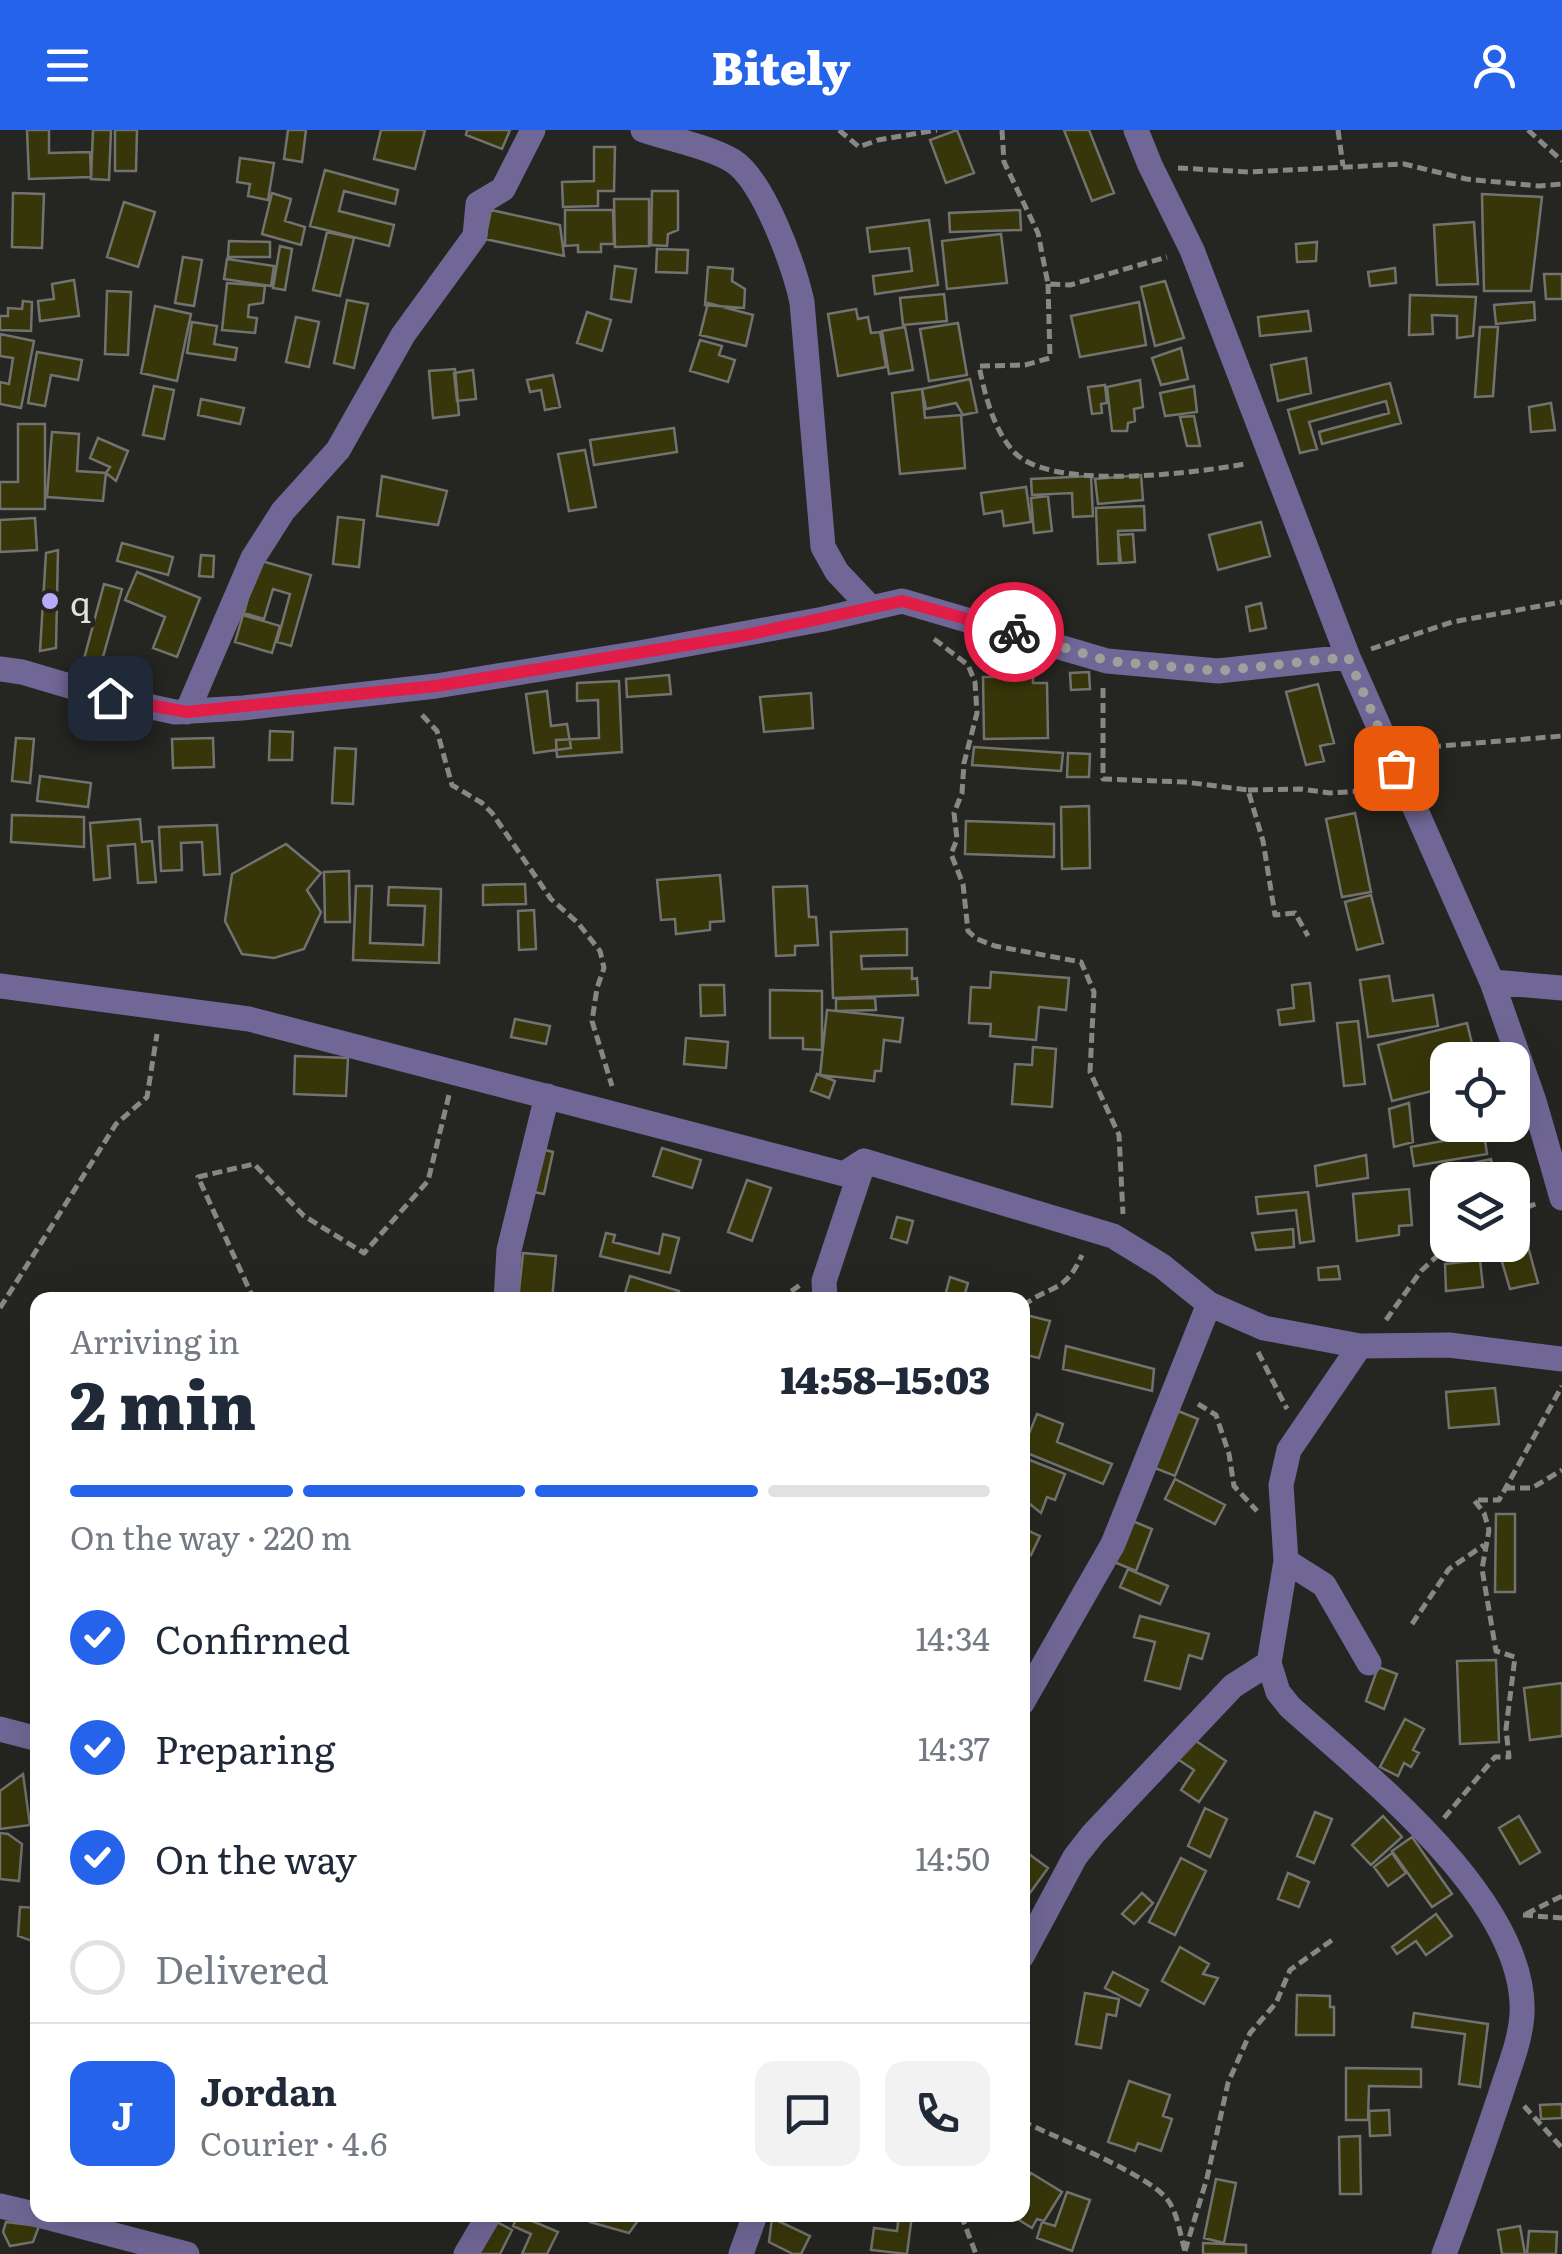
<!DOCTYPE html>
<html lang="en">
<head>
<meta charset="utf-8">
<style>
  :root { --surface:#fff; --page:#f2f2f3; --text:#1f2937; --muted:#747a83; --line:#e0e1e3; --accent:#2563eb }
  body { margin:0; font-family:Literata,serif; background:var(--page); color:var(--text); height:100vh; display:flex; flex-direction:column; font-size:38px; white-space:nowrap }
  * { box-sizing:border-box; margin:0 }
  p { font-size:32px; color:var(--muted) }
  .icon { flex:none; width:55px; height:55px; fill:none; stroke:currentColor; stroke-width:2; stroke-linecap:round; stroke-linejoin:round }
  .map { position:relative; flex:1; overflow:hidden }
  .details { position:absolute; left:30px; top:1162px; width:1000px; height:930px; display:flex; flex-direction:column; background:var(--surface); border-radius:20px; box-shadow:0 10px 40px #0002 }
  .details>* { flex:none }
  .tools { position:absolute; left:1430px; top:912px; display:grid; gap:20px }
  .tools a { display:grid; place-items:center; width:100px; height:100px; border-radius:20px; background:var(--surface); box-shadow:0 10px 40px #0002; font-size:50px }
  .pin { position:absolute; display:grid; place-items:center; width:85px; height:85px; color:#fff; margin:-42px; border-radius:20px; box-shadow:0 5px 15px #0006 }
  .courier { position:absolute; display:grid; place-items:center; width:100px; height:100px; margin:-50px; border:8px solid #e11d48; border-radius:50%; background:#fff; color:#222; box-shadow:0 2px 12px #0007 }
  .overview em { font-style:normal; font-weight:800 }
  .overview div { display:flex; flex-direction:column-reverse }
  .overview { display:flex; align-items:center; justify-content:space-between; height:170px; padding:0 40px }
  h1 { font-size:65px; font-weight:800; line-height:75px }
  .bar { display:grid; grid-template-columns:repeat(4,1fr); gap:15px 10px; align-content:center; height:120px; padding:0 40px }
  .bar i { height:12px; border-radius:8px; background:var(--line) }
  .bar .selected { background:var(--accent) }
  .bar p { grid-column:span 4 }
  .line { display:flex; align-items:center; gap:25px; padding:0 40px; border-top:2px solid var(--line) }
  .line div { flex:1 }
  .round { display:grid; place-items:center; flex:none; width:105px; height:105px; border-radius:20px; background:var(--page) }
  ol { padding:0 40px; list-style:none }
  li { display:flex; align-items:center; gap:30px; height:110px }
  li p { margin-inline-start:auto }
  li .icon { padding:10px; border-radius:50%; background:var(--accent); color:#fff; stroke-width:4 }
  li:last-child { color:var(--muted) }
  li i { width:55px; height:55px; border:5px solid var(--line); border-radius:50% }
  header { display:flex; justify-content:space-between; align-items:center; height:130px; padding:0 40px; background:var(--accent); color:#fff; font-size:45px; font-weight:800 }
  .map>svg:first-child { display:block }
  .building { fill:#37360a; stroke:#72726e; stroke-width:2.5 }
  .lines { fill:none; stroke-linecap:round; stroke-linejoin:round }
  .path { stroke:#878784; stroke-width:5; stroke-dasharray:10 5; stroke-linecap:butt }
  .minor { stroke:#706796; stroke-width:25 }
  .done { stroke:#9f9f9c; stroke-width:10; stroke-dasharray:0 18 }
  .route { stroke:#e11d48; stroke-width:12 }
  .poi-dot { fill:#b9abf7; stroke:#252521; stroke-width:4 }
  .labels { text-anchor:middle; dominant-baseline:central; stroke-width:10; stroke-linejoin:round; paint-order:stroke }
  .poi-label { font-size:35px; fill:#e1e1de; stroke:#252521; text-anchor:start }
</style>
</head>
<body>
<header><svg class="icon" aria-label="menu" viewBox="0 0 24 24"><path d="M4 6h16M4 12h16M4 18h16"/></svg>Bitely<svg class="icon" aria-label="person" viewBox="0 0 24 24"><circle cx="12" cy="8" r="4"/><path d="M4 21q1-7 8-7t8 7"/></svg></header>
<div class="map">
<svg width="1562" height="2124" viewBox="0 0 1562 2124">
  <rect width="100%" height="100%" fill="#252521"/>
  <path class="building" d="M27 0H49V23L90 22 91 47 29 49Z
    M93 0H111L109 50 91 49Z
    M115 0H137L136 41H115Z
    M288 0H306L302 32 284 29Z
    M381 0H425L415 39 374 29Z
    M467 0H510L502 19 466 5Z
    M957 0 974 43 946 53 930 10Z
    M1064 0H1089L1114 63 1092 71Z
    M594 17H615L614 61H598V76L563 77 562 52 594 51Z
    M240 28 274 33 268 70 248 66 250 54 237 52Z
    M325 40 398 60 395 74 344 61 339 81 394 95 389 116 310 96Z
    M652 61H678V100L668 104 667 116 651 115Z
    M13 63 44 64 42 118 12 117Z
    M272 63 291 69 285 91 305 97 301 115 262 104Z
    M1482 64 1542 67 1531 161H1484Z
    M614 69H649V116L615 117Z
    M124 72 155 82 138 137 107 127Z
    M491 80 560 95 564 126 485 109Z
    M565 80H613L614 114H601V122H578V115L565 116Z
    M1020 80 1021 100 950 102 949 83Z
    M929 90 938 155 875 164 873 146 912 141 909 118 870 122 867 98Z
    M1474 92 1478 154 1437 155 1434 95Z
    M327 102 354 108 340 166 313 160Z
    M1001 104 1007 153 947 159 942 111Z
    M229 111 270 112V127H228Z
    M1317 112 1316 131 1297 132 1296 114Z
    M280 116 292 119 285 160 273 158Z
    M657 119 688 120 687 143 656 142Z
    M183 127 202 130 194 176 175 173Z
    M227 129 274 136 271 156 224 149Z
    M615 136 636 139 631 172 611 169Z
    M708 137 733 139 732 151 745 159 744 178 705 175Z
    M1395 138 1396 153 1370 156 1368 142Z
    M1544 144H1562V169H1546Z
    M74 150 79 186 40 191 38 171 54 169 52 154Z
    M1165 151 1184 208 1155 216 1141 157Z
    M227 153 265 156 263 173 249 175 248 187 257 188 255 203 222 200Z
    M107 161 131 162 128 225 105 224Z
    M944 164 947 191 903 195 900 168Z
    M1410 165 1476 167 1473 206 1457 208V186L1432 185 1433 204 1409 205Z
    M347 170 368 174 354 238 334 233Z
    M23 171 32 172 31 201 0 200V186H8V178L22 179Z
    M1139 172 1146 215 1080 227 1071 186Z
    M1534 172 1535 190 1496 194 1494 175Z
    M708 173 753 185 746 216 700 205Z
    M155 176 191 184 177 251 141 243Z
    M856 179 858 189 868 187 871 203 880 202 886 237 838 246 828 184Z
    M1308 181 1311 201 1260 206 1258 187Z
    M587 182 611 190 602 221 577 213Z
    M296 187 319 192 309 237 286 232Z
    M192 192 217 196 214 214 237 218 235 230 187 223Z
    M958 193 967 245 929 251 920 199Z
    M905 197 913 240 889 244 882 201Z
    M1480 197H1498L1493 266 1475 267Z
    M0 204 34 211 21 278 0 274V252L9 254 13 228 0 226Z
    M700 210 722 216 719 225 735 230 728 252 690 241Z
    M1181 218 1188 249 1161 255 1152 228Z
    M37 222 82 230 78 250 51 245 45 276 28 273Z
    M1306 228 1311 263 1278 271 1271 235Z
    M455 239 459 285 433 288 429 241Z
    M473 240 476 269 457 271 454 243Z
    M553 245 560 277 545 280 541 260 530 262 527 250Z
    M970 249 977 282 963 285 956 273 926 279 922 259Z
    M1140 250 1143 277 1134 279 1135 291 1128 293 1127 301H1112L1107 257Z
    M1390 253 1401 293 1322 314 1319 302 1389 283 1386 271 1309 292 1317 319 1300 323 1288 280Z
    M1105 255 1107 273 1101 274 1102 283 1092 284 1088 257Z
    M154 256 174 260 164 309 143 305Z
    M1194 256 1197 282 1165 286 1160 263Z
    M922 259 925 288 961 285 965 338 900 344 892 263Z
    M201 269 244 278 240 294 198 285Z
    M1551 273 1555 300 1531 302 1529 277Z
    M1194 286 1200 316H1187L1180 287Z
    M18 294H45V379H0V352H18Z
    M674 298 677 322 594 335 590 310Z
    M52 302 79 304 77 341 106 343 103 371 47 367Z
    M98 308 128 321 116 351 106 343 110 337 90 328Z
    M585 320 596 377 569 381 558 324Z
    M1141 345 1143 370 1098 374 1095 349Z
    M382 346 447 361 438 395 377 386Z
    M1091 346 1093 386 1073 387 1072 363 1032 365 1031 349Z
    M1026 357 1031 392 1004 396 1002 381 984 384 981 363Z
    M1048 366 1052 401 1034 403 1031 368Z
    M1144 376 1145 400 1118 401 1119 433 1098 434 1096 378Z
    M338 387 364 390 359 437 333 434Z
    M35 388 37 420 0 422V390Z
    M1261 392 1270 426 1218 440 1209 405Z
    M1133 404 1135 432 1121 433 1118 405Z
    M122 413 173 427 168 445 117 431Z
    M58 420 56 518 40 521 46 423Z
    M201 425 214 426 213 447 199 446Z
    M258 430 311 445 291 516 277 512 290 464 273 459 264 489 244 483Z
    M137 442 200 468 177 527 153 518 165 487 125 470Z
    M104 454 122 459 101 534 84 529Z
    M1261 473 1266 498 1250 501 1246 477Z
    M243 485 280 496 272 523 235 512Z
    M1089 542 1090 559 1071 560 1070 543Z
    M669 545 671 564 627 567 626 549Z
    M983 547H1033V553H1047L1048 608 984 609Z
    M619 551 622 622 557 627 556 610 599 608 598 570 577 571V553Z
    M1318 554 1334 613 1320 616 1324 631 1306 635 1286 562Z
    M547 561 551 596 567 594 571 618 534 623 526 564Z
    M811 563 813 598 764 602 760 567Z
    M270 601 293 602 292 630H269Z
    M16 608 34 609 30 653 12 651Z
    M213 608 214 637 173 638 172 609Z
    M974 617 1063 623 1061 641 972 635Z
    M335 618 356 619 353 674 332 673Z
    M1068 623 1090 624 1089 647H1067Z
    M40 646 91 653 88 677 37 671Z
    M1089 676 1090 738 1062 739 1061 677Z
    M1355 683 1371 762 1342 767 1326 689Z
    M12 685 84 687V717L11 712Z
    M140 689 142 712 152 711 156 752 138 753 135 714 108 716 110 748 94 750 90 693Z
    M966 691 1054 694V727L965 724Z
    M217 695 220 744 204 745 202 712 181 713 182 740 161 741 159 697Z
    M286 714 321 743 307 760 321 782 304 819 274 828 242 824 225 791 232 744Z
    M349 741 350 792H325L324 742Z
    M720 745 724 791 710 792V800L676 804 675 789 661 790 657 750Z
    M525 754 526 774 483 775V755Z
    M356 756H372L370 813 423 815 425 776 388 775 389 757 441 759 439 833 353 830Z
    M807 756 809 787H816L818 815 795 816V825L776 826 773 757Z
    M1371 765 1383 813 1357 820 1345 772Z
    M534 780 536 819 519 820 518 781Z
    M907 799V825L861 826 862 839 912 838V849L917 848 918 865 833 868 831 802Z
    M991 842 1069 848 1066 880 1039 877 1036 910 990 906 991 894 969 893 971 857 990 858Z
    M1389 846 1393 871 1433 865 1438 896 1368 907 1360 850Z
    M1310 853 1314 891 1280 895 1278 880 1294 878 1292 855Z
    M700 855H724L725 885 701 886Z
    M770 860 822 861V920L803 919V908H770Z
    M875 868 876 880 836 881V869Z
    M827 880 903 888 900 912 884 910 881 941H875L874 951 820 945Z
    M515 889 550 896 546 914 511 907Z
    M1358 891 1365 954 1344 956 1337 893Z
    M1467 893 1476 930H1448V957L1392 971 1378 915Z
    M686 908 728 912 726 938 684 934Z
    M1033 917 1056 919 1052 977 1012 974 1015 934 1032 935Z
    M295 926 348 928 346 966 294 964Z
    M817 944 835 951 829 968 811 961Z
    M1409 973 1413 1012 1394 1017 1389 979Z
    M1484 1003 1487 1024 1414 1036 1411 1017Z
    M537 1018 553 1022 544 1064 528 1061Z
    M662 1018 701 1030 692 1058 653 1046Z
    M1366 1025 1368 1048 1317 1056 1315 1036Z
    M1491 1029 1495 1050H1448V1071L1440 1073 1433 1042Z
    M747 1050 771 1058 752 1111 728 1102Z
    M1409 1059 1412 1095 1399 1096V1105L1357 1111 1353 1064Z
    M1308 1062 1314 1111 1300 1113 1296 1080 1258 1084 1256 1067Z
    M897 1087 913 1091 907 1113 891 1108Z
    M1293 1099 1294 1117 1256 1120 1252 1103Z
    M1524 1102 1538 1153 1510 1159 1497 1115H1512V1105Z
    M606 1103 615 1105 613 1112 659 1124 663 1104 679 1108 670 1143 600 1126Z
    M523 1123 556 1126 552 1170H518Z
    M1480 1130 1483 1157 1446 1161 1445 1134Z
    M1338 1136 1340 1149 1319 1150 1318 1138Z
    M630 1146 679 1161 676 1170H623Z
    M950 1147 968 1153 963 1170H944Z
    M1022 1184 1050 1191 1039 1228 1022 1224Z
    M1066 1216 1154 1239 1152 1261 1063 1239Z
    M1495 1258 1499 1294 1449 1298 1446 1262Z
    M1173 1279 1198 1289 1175 1346 1150 1336Z
    M1037 1284 1063 1294 1057 1312 1112 1334 1103 1354 1022 1321Z
    M1022 1327 1065 1344 1055 1370 1047 1367 1041 1383 1026 1371 1022 1379Z
    M1175 1349 1225 1375 1215 1394 1165 1369Z
    M1496 1384H1515V1462H1495Z
    M1130 1390 1152 1399 1136 1441 1114 1432Z
    M1022 1398 1040 1406 1031 1425 1022 1421Z
    M1128 1439 1168 1456 1160 1474 1120 1457Z
    M1140 1486 1209 1504 1202 1529 1189 1525 1180 1559 1145 1550 1155 1512 1134 1507Z
    M1496 1530 1499 1612 1460 1614 1457 1531Z
    M1378 1537 1397 1544 1384 1579 1366 1571Z
    M1562 1553V1606L1530 1610 1524 1558Z
    M1405 1589 1424 1599 1413 1620 1419 1623 1411 1637 1404 1633 1398 1646 1380 1637Z
    M1190 1607 1226 1631 1199 1672 1181 1660 1194 1640 1176 1628Z
    M23 1644 30 1695 0 1699V1661Z
    M1205 1678 1227 1689 1210 1727 1188 1716Z
    M1315 1682 1332 1689 1314 1733 1297 1726Z
    M1383 1686 1402 1707 1371 1735 1352 1715Z
    M1519 1686 1540 1722 1520 1734 1499 1698Z
    M0 1703 8 1704 22 1714 19 1751 0 1749Z
    M1412 1707 1452 1764 1432 1777 1392 1721Z
    M1022 1719 1048 1738 1022 1774Z
    M1392 1723 1406 1743 1388 1756 1374 1737Z
    M1181 1728 1206 1741 1175 1805 1149 1792Z
    M1288 1743 1309 1752 1299 1777 1278 1769Z
    M1142 1763 1153 1773 1134 1794 1122 1784Z
    M20 1777 38 1778V1813L18 1806Z
    M1436 1784 1452 1806 1426 1825 1416 1811 1397 1824 1392 1817Z
    M1180 1817 1209 1834 1203 1844 1218 1848 1204 1874 1162 1851Z
    M1113 1842 1148 1860 1140 1876 1105 1858Z
    M1085 1863 1119 1869 1116 1886 1107 1884 1101 1918 1076 1914Z
    M1297 1865 1330 1866V1877H1334V1905H1296Z
    M1414 1883 1488 1894 1480 1957 1459 1954 1465 1904 1412 1897Z
    M1346 1938 1421 1939V1957L1369 1956 1368 1990H1346Z
    M1129 1951 1170 1965 1163 1986 1172 1989 1161 2021 1138 2013 1135 2021 1108 2012Z
    M1562 1974V1988L1541 1989 1540 1975Z
    M1389 1980 1390 2005 1370 2006 1369 1981Z
    M1360 2006 1361 2064H1340L1339 2007Z
    M1031 2043 1062 2062 1044 2091 1037 2089 1032 2098 1011 2085H1022V2057Z
    M1216 2049 1236 2053 1224 2113 1204 2108Z
    M1067 2062 1090 2070 1072 2121 1037 2108 1042 2092 1055 2096Z
    M518 2085 558 2102 547 2124H522L531 2104 513 2096Z
    M591 2085H642L629 2103 590 2092Z
    M899 2085H912L907 2124 871 2120 874 2098 897 2101Z
    M772 2088 810 2106 801 2124H793L769 2112Z
    M493 2090 512 2100 500 2124H476Z
    M6 2092 39 2096 33 2112 10 2116 3 2102Z
    M1520 2096 1525 2124H1502L1498 2100Z
    M1529 2101 1557 2102 1556 2124H1527Z
    M1203 2113 1246 2115V2124H1203Z"/>
  <g class="lines">
    <path class="path" d="M839 0 859 17 878 10 937 0
      M1002 0 1004 32 1038 103 1048 154 1070 155 1167 127
      M1338 0 1343 36
      M1528 0 1562 31
      M1178 38 1249 42 1404 34 1466 49 1539 56 1562 54
      M1048 154 1050 228 1025 235 979 236C985 265 993 298 1013 321 1049 362 1194 343 1245 334
      M934 509 968 535 975 552 977 583 964 633 962 663 954 683 957 709 951 724 963 754 968 801 977 809 995 816 1081 832 1094 862 1090 942 1119 1005 1123 1084
      M1371 519 1452 492 1562 472
      M1103 558V649L1185 652 1248 660 1263 711 1275 785 1295 783 1308 806
      M422 585 437 601 452 655 482 673 492 683 551 769 578 793 600 821 604 838 597 858 592 891 612 956
      M1416 618 1562 606
      M1248 660 1301 659 1330 663 1379 660
      M1512 1083 1538 1073
      M254 1170 198 1047 254 1034 304 1086 364 1123 428 1051 449 965
      M779 1170 800 1155
      M1023 1176C1052 1153 1064 1165 1082 1125
      M0 1178 116 994 147 967 157 904
      M1386 1190 1421 1141 1449 1115
      M1258 1222 1287 1279
      M1198 1274 1216 1285 1229 1324 1234 1356 1257 1381
      M1505 1358H1532L1562 1340
      M1412 1494 1449 1439 1484 1415
      M1444 1688 1495 1627H1509L1506 1599 1515 1527 1496 1521 1482 1439 1489 1400 1484 1383 1474 1370H1499L1562 1256
      M1526 1784 1562 1766
      M1523 1785 1562 1788
      M1524 1976 1562 2018
      M1022 1991C1055 2007 1147 2044 1167 2069 1178 2083 1180 2105 1185 2121
      M961 2085 976 2124
      M1185 2121 1207 2048 1228 1953 1250 1903 1276 1873 1290 1840 1335 1808"/>
    <path class="minor" d="M643 0C669 9 710 17 733 31 764 51 794 136 802 172L823 417 837 442 871 478
      M1136 0 1150 35 1192 120 1348 527 1492 852 1534 971 1562 1068
      M0 539 22 542 110 568 175 582 243 578 436 556 639 523 824 489 902 471 1107 531 1218 541 1348 527
      M187 582 253 428 283 381 338 320 403 205 475 106 478 74 503 59 533 0
      M1492 852 1562 858
      M0 856 249 889 844 1044 864 1031 1113 1106 1162 1136 1209 1174 1264 1198 1360 1216 1449 1215 1562 1229
      M506 1170 509 1120 547 966
      M825 1170 824 1151 864 1031
      M1360 1216 1289 1320 1281 1355 1286 1431 1269 1533 1278 1562 1290 1577C1368 1647 1528 1771 1522 1885 1520 1913 1508 1940 1500 1966 1482 2019 1464 2072 1444 2124
      M1286 1431 1324 1455 1369 1533
      M1022 1573 1113 1414 1209 1174
      M0 1599 38 1609
      M1022 1826 1075 1727 1093 1704 1233 1556 1269 1533
      M0 2076 38 2085
      M38 2085 187 2124
      M466 2124 489 2085
      M741 2124 755 2085"/>
  </g>
  <g class="lines">
    <path class="done" d="M1014 502 1108 531 1218 541 1348 527 1396 638"/>
    <path class="route" d="M110 568 187 582 436 556 741 506 902 471 1014 502"/>
  </g>
  <circle class="poi-dot" cx="50" cy="471" r="10"/>
  <g class="labels">
    <g class="poi-label">
      <text x="70" y="471">q</text>
    </g>
  </g>
</svg>
<div class="tools">
<a><svg class="icon" aria-label="locate" viewBox="0 0 24 24"><circle cx="12" cy="12" r="6"/><path d="M12 2v4M12 18v4M2 12h4M18 12h4"/></svg></a>
<a><svg class="icon" aria-label="layers" viewBox="0 0 24 24"><path d="M12 4l9 5-9 5-9-5zM3 14l9 5 9-5"/></svg></a>
</div>
<div class="pin" style="left:1396px;top:638px;background:#ea580c"><svg class="icon" aria-label="bag" viewBox="0 0 24 24"><path d="M5 8h14l-1 12H6zM9 8a3 3 0 0 1 6 0"/></svg></div>
<div class="pin" style="left:110px;top:568px;background:#1f2937"><svg class="icon" aria-label="home" viewBox="0 0 24 24"><path d="M3 11l9-7 9 7M6 9v11h12V9"/></svg></div>
<div class="courier" style="left:1014px;top:502px"><svg class="icon" aria-label="bike" viewBox="0 0 24 24"><circle cx="6" cy="16" r="4"/><circle cx="18" cy="16" r="4"/><path d="M6 16l4-8h5l3 8M10 8l3 8H6M13 5h3"/></svg></div>
<section class="details">
<div class="overview"><div><h1>2 min</h1><p>Arriving in</p></div><em>14:58–15:03</em></div>
<div class="bar"><i class="selected"></i><i class="selected"></i><i class="selected"></i><i></i><p>On the way · 220 m</p></div>
<ol>
<li><svg class="icon" aria-label="check" viewBox="0 0 24 24"><path d="M5 12l5 5 9-10"/></svg>Confirmed<p>14:34</p></li>
<li><svg class="icon" aria-label="check" viewBox="0 0 24 24"><path d="M5 12l5 5 9-10"/></svg>Preparing<p>14:37</p></li>
<li><svg class="icon" aria-label="check" viewBox="0 0 24 24"><path d="M5 12l5 5 9-10"/></svg>On the way<p>14:50</p></li>
<li><i></i>Delivered</li>
</ol>
<div class="line" style="height:180px"><b class="round" style="background:var(--accent);color:#fff">J</b><div><b>Jordan</b><p>Courier · 4.6</p></div><a class="round"><svg class="icon" aria-label="chat" viewBox="0 0 24 24"><path d="M4 5h16v11H9l-5 4z"/></svg></a><a class="round"><svg class="icon" aria-label="phone" viewBox="0 0 24 24"><path d="M5 4h4l2 5-3 2q2 4 5 5l2-3 5 2v4C11 20 4 13 5 4z"/></svg></a></div>
</section>
</div>
</body>
</html>
